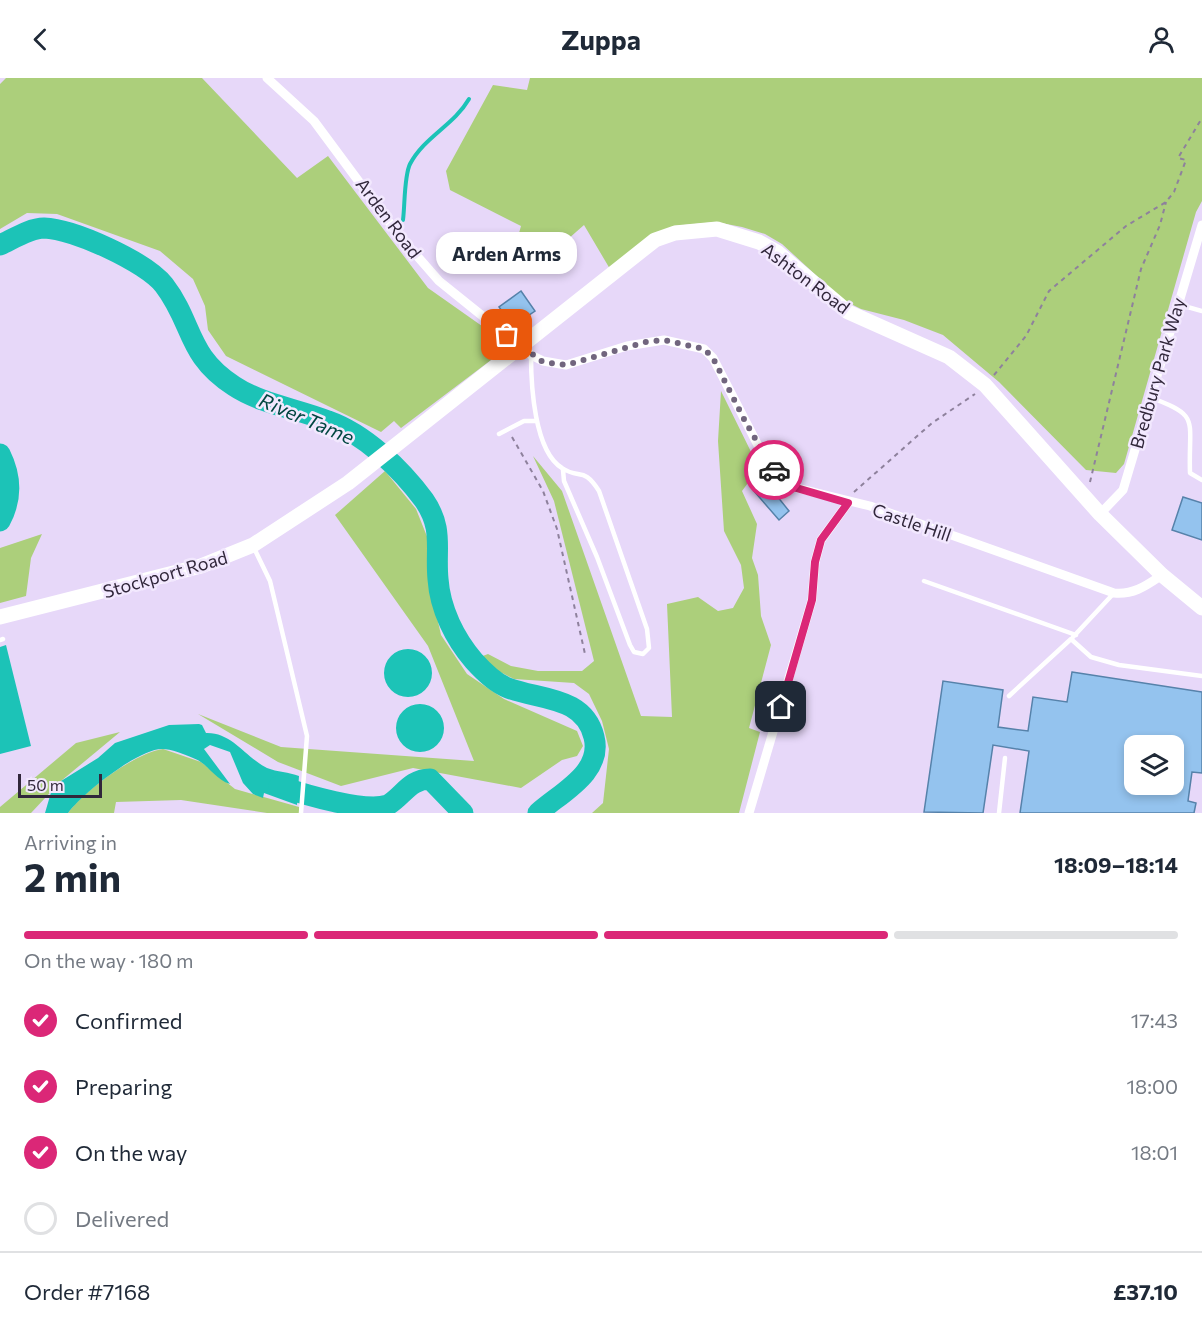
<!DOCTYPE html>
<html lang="en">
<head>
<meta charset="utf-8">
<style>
  :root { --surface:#fff; --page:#f2f2f3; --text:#1f2937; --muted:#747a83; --line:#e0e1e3; --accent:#db2777 }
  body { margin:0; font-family:Commissioner,sans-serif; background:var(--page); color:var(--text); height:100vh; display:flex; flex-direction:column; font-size:22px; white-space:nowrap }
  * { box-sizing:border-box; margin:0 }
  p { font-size:20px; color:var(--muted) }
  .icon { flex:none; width:33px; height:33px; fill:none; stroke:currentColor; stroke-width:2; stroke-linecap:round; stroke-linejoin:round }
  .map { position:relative; height:735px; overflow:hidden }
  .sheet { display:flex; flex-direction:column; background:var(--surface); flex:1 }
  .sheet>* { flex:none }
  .buttons { position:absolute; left:1124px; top:657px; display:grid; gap:12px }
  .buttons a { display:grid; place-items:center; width:60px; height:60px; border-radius:12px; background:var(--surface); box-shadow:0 3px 9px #0003; font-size:30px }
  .scale { position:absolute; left:18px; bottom:15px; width:84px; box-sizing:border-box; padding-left:6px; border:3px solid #31273b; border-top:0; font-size:16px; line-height:21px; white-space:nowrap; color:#31273b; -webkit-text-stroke:4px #f2e8fe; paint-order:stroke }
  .pin { position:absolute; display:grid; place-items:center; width:51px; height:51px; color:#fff; margin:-26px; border-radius:12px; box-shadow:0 3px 9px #0006 }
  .courier { position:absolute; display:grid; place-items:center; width:60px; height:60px; margin:-30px; border:4px solid #db2777; border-radius:50%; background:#fff; color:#222; box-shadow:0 2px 8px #0007 }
  .bubble { position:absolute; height:42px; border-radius:18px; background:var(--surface); box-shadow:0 3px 9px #0003; font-size:20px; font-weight:700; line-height:42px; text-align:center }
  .head em { font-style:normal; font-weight:700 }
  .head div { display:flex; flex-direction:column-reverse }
  .head { display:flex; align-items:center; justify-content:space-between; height:102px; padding:0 24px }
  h1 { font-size:39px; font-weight:700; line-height:45px }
  .bar { display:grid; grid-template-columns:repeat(4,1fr); gap:9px 6px; align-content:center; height:72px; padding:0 24px }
  .bar i { height:8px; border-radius:4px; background:var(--line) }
  .bar .current { background:var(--accent) }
  .bar p { grid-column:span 4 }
  .line { display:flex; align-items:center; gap:15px; padding:0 24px; border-top:2px solid var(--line) }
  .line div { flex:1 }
  ol { padding:0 24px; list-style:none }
  li { display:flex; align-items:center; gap:18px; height:66px }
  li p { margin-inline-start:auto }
  li .icon { padding:6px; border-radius:50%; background:var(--accent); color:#fff; stroke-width:4 }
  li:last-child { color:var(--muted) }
  li i { width:33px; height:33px; border:3px solid var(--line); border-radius:50% }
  header { display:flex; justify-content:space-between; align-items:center; height:78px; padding:0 24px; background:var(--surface); font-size:27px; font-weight:700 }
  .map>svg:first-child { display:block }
  .green { fill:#accf7b }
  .water { fill:#1cc3b7 }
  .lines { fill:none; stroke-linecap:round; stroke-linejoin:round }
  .stream { stroke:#1cc3b7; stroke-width:4 }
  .river { stroke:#1cc3b7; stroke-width:21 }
  .building { fill:#94c3ee; stroke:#5682aa; stroke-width:1.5; fill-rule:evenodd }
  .path { stroke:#8e819c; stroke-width:2; stroke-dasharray:4.5 4.5; stroke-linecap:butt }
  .service { stroke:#fff; stroke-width:4.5 }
  .minor { stroke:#fff; stroke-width:9 }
  .trunk { stroke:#fff; stroke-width:15 }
  .done { stroke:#71657e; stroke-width:6; stroke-dasharray:0 10.8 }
  .route { stroke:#db2777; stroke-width:8 }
  .labels { text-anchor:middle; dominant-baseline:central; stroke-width:5; stroke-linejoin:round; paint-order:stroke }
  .street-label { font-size:18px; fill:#31273b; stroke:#f2e8fe }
  .water-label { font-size:20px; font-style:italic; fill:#014641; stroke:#f2e8fe }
</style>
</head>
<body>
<header><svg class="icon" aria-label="back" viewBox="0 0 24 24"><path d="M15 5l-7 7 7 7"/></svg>Zuppa<svg class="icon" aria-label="person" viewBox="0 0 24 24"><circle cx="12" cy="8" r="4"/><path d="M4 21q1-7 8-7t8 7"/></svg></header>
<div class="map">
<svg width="1202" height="735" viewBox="0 0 1202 735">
  <rect width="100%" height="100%" fill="#e7d8f9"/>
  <path class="green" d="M6 0H202L297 100 328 78 428 210 499 260 507 270 401 350 394 343 381 354 226 278 208 252 205 228 193 201 160 173 57 136 27 135 0 151V6Z
    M530 0H1202V123L1196 134 1124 386 1116 395 1086 392 999 304 943 257 904 242 861 231 843 222 782 166 765 156 742 149 716 144 673 148 610 191 584 147 535 190 524 173H514L521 148 450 112 446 93 493 7 527 12Z
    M721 313 759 390 742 413 757 446 752 480 758 497 761 538 771 567 749 650 760 654 739 735H592L603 725 609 671 602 643 589 616 574 605 514 601 490 589 480 579 488 576 511 588 538 593H582L594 583 554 423 533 378 562 413 641 638 672 639 667 526 698 519 718 533 733 530 744 510 741 487 724 453 718 363Z
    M385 393 416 431 428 461 430 508 441 557 467 596 504 621 577 653 583 668 577 678 562 682 521 710 413 690 341 708 278 684 198 636 281 669 474 683 428 568 335 437Z
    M42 456 31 480 26 518 0 525V470Z
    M120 654 61 703 31 735H0V729L76 665Z
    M163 671 201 684 235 711 299 729V735H267L181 722 116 724 114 735H68C85 712 135 675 163 671Z"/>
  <path class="water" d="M6 567 31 668 0 676V569Z
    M384 595a24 24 0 1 1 48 0a24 24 0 1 1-48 0Z
    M396 650a24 24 0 1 1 48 0a24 24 0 1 1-48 0Z
    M199 646 202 647 206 655C232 654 245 679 267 690 277 694 289 694 299 698L297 727 264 715 263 720 253 716 243 705 230 674 210 667 204 671 230 706C214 701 208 685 193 680 184 676 171 671 162 671 138 671 82 716 68 735H45L52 711 61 703 98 680 115 665 169 647Z"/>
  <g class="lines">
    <path class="stream" d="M403 142C405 127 404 98 410 86 424 59 454 47 469 21"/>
    <path class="river" d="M0 167C13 161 30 150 44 150 74 151 146 184 164 207 194 246 186 277 234 308 261 326 298 331 328 343 365 356 401 391 424 422 444 451 435 470 438 501 440 531 455 561 474 583 483 593 495 605 508 610 540 622 584 618 594 659 603 695 560 715 538 735
      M0 376C11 398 12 421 0 443
      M279 708C303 716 365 735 388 727 403 718 410 701 430 701L463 735"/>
  </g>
  <path class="building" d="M521 213 535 233 513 248 499 229Z
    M765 403 789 433 779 442 754 413Z
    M1183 419 1202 425V462L1172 452Z
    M1072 594 1202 614V695L1192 694 1188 723 1196 725 1194 735H1020L1029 673 993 667 983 735 924 734 943 603 1003 612 998 649 1028 653 1033 619 1067 624ZM1134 668H1173V706H1134Z"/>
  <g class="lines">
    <path class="path" d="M994 297 1026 258 1049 213 1126 148 1166 124 1174 114 1186 82 1178 80 1202 40
      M512 359 543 413 557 451 585 576
      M1090 404 1141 191 1160 147 1166 124
      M854 414 932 345 975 316"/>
    <path class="service" d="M1177 226 1202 233
      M531 277C531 306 534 373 562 390 580 402 583 388 599 413L647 551 649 570 643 576 634 574 630 567 597 479 564 403 563 392
      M1149 319C1202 338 1188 341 1190 395L1202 402
      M499 356 524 343H537
      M254 470 270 503 307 658 301 735
      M924 503 1076 557
      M1073 559 1114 515
      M0 562 3 561
      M1009 618 1071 561 1091 579 1119 587 1202 598
      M999 735 1005 680"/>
    <path class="minor" d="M267 0 314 43 397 155 439 203 531 277 543 283 566 287 627 268 664 262 704 271 713 280 764 379 793 409 870 428 1114 515C1134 517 1147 507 1162 497
      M1100 436 1123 412 1202 147
      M749 735 812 522 815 484 821 462 848 425"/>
    <path class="trunk" d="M0 539 201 488 253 467 348 405 655 162 675 155 717 151 759 164 777 174 848 234 949 279 985 307 1100 436 1162 497 1202 530"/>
  </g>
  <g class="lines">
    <path class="done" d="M507 257 543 284 566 287 646 264 664 262 704 271 713 280 746 345 774 392"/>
    <path class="route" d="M774 392 793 409 848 425 821 462 815 484 812 522 781 629"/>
  </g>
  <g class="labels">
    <g class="street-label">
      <text transform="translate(389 140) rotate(53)">Arden Road</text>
      <text transform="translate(806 200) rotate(37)">Ashton Road</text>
      <text transform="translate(1157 295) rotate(-74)">Bredbury Park Way</text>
      <text transform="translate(912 444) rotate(19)">Castle Hill</text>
      <text transform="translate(165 496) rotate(-16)">Stockport Road</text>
    </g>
    <g class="water-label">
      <text transform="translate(307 340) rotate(23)">River Tame</text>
    </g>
  </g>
</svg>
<div class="buttons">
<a><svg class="icon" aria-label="layers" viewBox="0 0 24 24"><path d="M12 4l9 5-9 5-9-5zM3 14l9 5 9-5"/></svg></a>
</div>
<div class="scale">50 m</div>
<div class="pin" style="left:507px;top:257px;background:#ea580c"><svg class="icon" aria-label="bag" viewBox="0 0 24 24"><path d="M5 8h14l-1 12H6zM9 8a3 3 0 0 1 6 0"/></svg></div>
<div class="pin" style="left:781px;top:629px;background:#1f2937"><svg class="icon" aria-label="home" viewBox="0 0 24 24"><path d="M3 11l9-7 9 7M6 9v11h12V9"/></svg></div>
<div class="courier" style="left:774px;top:392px"><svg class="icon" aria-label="car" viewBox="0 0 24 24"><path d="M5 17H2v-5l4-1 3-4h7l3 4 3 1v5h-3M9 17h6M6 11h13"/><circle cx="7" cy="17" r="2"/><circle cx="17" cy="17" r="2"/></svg></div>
<div class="bubble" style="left:436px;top:154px;width:141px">Arden Arms</div>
</div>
<section class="sheet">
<div class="head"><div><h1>2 min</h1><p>Arriving in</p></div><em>18:09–18:14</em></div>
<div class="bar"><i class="current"></i><i class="current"></i><i class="current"></i><i></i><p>On the way · 180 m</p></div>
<ol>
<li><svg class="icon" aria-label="check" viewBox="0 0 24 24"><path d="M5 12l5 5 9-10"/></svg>Confirmed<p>17:43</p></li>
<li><svg class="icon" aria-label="check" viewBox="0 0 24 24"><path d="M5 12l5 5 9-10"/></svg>Preparing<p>18:00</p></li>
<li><svg class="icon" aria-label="check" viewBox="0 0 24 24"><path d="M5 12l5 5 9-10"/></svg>On the way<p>18:01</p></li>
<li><i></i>Delivered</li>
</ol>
<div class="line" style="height:78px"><div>Order #7168</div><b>£37.10</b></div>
</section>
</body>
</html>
